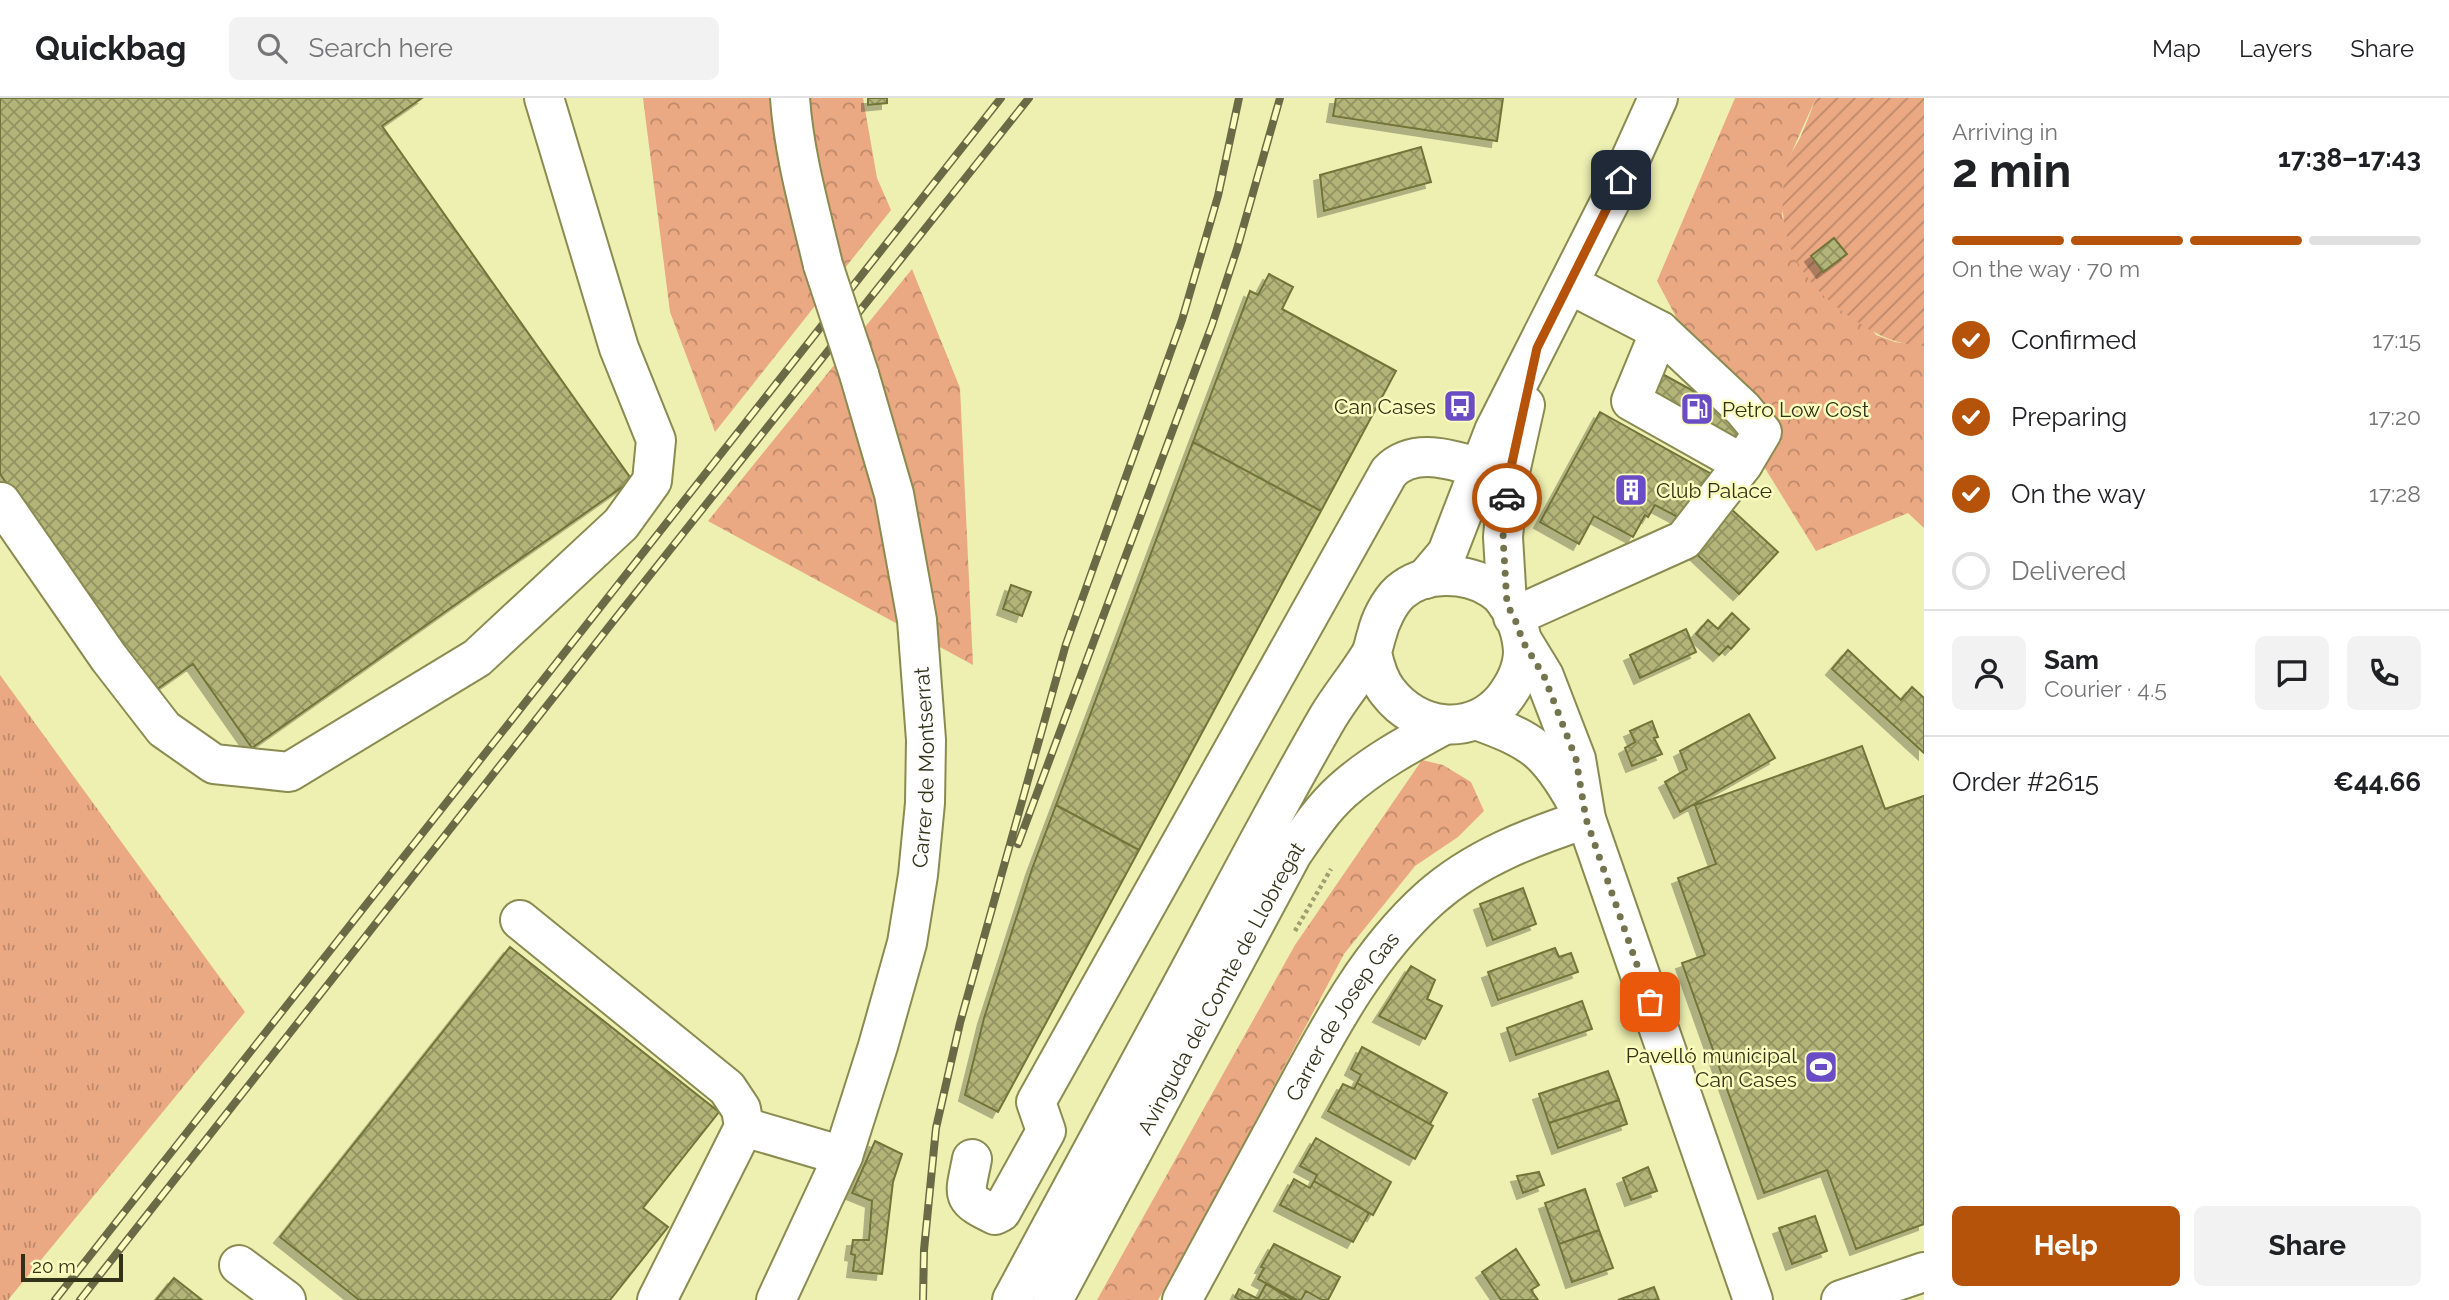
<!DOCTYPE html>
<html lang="en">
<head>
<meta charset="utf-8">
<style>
  :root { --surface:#fff; --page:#f2f2f2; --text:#202124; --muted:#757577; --line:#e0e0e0; --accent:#b45309 }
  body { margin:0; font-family:Raleway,sans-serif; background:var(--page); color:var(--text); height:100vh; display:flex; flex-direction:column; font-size:26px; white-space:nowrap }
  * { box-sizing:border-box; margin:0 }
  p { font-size:23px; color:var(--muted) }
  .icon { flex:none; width:38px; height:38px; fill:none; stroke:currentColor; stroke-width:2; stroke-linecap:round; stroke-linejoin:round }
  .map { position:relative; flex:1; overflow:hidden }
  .details { display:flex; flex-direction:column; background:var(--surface); width:525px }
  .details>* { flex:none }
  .scale { position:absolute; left:21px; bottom:18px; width:102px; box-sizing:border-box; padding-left:7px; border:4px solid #323219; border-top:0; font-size:19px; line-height:24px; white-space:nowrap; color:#323219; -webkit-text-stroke:5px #fafdbe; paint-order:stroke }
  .pin { position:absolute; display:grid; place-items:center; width:60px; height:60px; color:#fff; margin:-30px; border-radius:14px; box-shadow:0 4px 10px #0006 }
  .courier { position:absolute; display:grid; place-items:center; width:70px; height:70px; margin:-35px; border:5px solid #b45309; border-radius:50%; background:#fff; color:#222; box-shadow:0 2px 9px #0007 }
  .headline em { font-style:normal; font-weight:700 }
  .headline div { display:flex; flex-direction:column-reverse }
  .headline { display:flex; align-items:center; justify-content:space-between; height:119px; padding:0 28px }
  h1 { font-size:46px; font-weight:700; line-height:52px }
  .bar { display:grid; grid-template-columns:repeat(4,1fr); gap:10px 7px; align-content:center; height:84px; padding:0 28px }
  .bar i { height:9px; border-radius:5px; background:var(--line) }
  .bar .on { background:var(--accent) }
  .bar p { grid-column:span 4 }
  .line { display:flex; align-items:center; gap:18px; padding:0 28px; border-top:2px solid var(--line) }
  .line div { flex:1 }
  .round { display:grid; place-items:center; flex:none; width:74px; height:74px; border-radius:10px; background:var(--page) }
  ol { padding:0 28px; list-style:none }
  li { display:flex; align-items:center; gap:21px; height:77px }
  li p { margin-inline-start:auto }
  li .icon { padding:7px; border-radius:50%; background:var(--accent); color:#fff; stroke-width:4 }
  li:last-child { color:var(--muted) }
  li i { width:38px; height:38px; border:4px solid var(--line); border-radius:50% }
  .action { display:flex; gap:14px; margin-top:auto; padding:14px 28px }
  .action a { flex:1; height:80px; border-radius:10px; background:var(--accent); color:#fff; font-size:28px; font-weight:700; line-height:80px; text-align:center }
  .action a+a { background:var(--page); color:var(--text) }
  header { display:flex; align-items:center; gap:42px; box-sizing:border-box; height:98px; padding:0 35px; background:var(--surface); border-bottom:2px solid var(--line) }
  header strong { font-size:33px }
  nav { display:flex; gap:38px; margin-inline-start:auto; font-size:24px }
  .search { width:490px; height:63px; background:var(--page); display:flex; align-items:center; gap:18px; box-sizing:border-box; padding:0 24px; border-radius:10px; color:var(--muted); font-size:26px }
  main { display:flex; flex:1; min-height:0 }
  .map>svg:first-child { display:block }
  .grass { fill:url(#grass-tufts) }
  .forest { fill:url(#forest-crowns) }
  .garden { fill:url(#garden-furrows) }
  .building { fill:url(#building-cross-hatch); stroke:#727439; stroke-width:2; filter:url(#shadow) }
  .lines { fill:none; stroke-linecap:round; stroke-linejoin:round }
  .minor-casing { stroke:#898b50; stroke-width:42 }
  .major-casing { stroke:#898b50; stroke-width:42 }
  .path { stroke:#9d9f70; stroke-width:4.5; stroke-dasharray:3.5 3.5; stroke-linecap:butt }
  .minor { stroke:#fff; stroke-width:38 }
  .major { stroke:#fff; stroke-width:38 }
  .rail-casing { stroke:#6a6b46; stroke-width:8 }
  .rail { stroke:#fafdbe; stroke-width:5; stroke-dasharray:16; stroke-linecap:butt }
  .minor-bridge-casing { stroke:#898b50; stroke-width:42; stroke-linecap:butt }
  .minor-bridge { stroke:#fff; stroke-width:38 }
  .done { stroke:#73744e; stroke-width:7; stroke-dasharray:0 12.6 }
  .route { stroke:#b45309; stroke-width:9 }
  .labels { text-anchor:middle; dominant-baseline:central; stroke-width:5; stroke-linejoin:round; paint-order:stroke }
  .poi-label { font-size:21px; fill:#323219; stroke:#fafdbe; text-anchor:end }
  .street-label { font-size:21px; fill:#323219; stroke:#fafdbe }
</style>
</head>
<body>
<header>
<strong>Quickbag</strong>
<div class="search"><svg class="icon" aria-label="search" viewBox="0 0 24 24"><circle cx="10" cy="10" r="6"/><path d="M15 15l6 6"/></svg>Search here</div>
<nav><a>Map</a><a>Layers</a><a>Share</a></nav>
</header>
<main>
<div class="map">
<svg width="1924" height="1202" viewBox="0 0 1924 1202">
  <defs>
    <pattern id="grass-tufts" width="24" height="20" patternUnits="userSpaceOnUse" patternTransform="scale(1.75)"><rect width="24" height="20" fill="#eaa883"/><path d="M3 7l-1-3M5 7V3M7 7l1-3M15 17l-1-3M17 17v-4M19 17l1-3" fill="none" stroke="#be896a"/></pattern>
    <pattern id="forest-crowns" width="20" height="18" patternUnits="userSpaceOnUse" patternTransform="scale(1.75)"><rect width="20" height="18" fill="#eaa883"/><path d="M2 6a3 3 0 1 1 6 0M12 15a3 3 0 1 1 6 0" fill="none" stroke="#be896a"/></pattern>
    <pattern id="garden-furrows" width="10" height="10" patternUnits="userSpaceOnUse" patternTransform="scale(1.75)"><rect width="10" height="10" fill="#eaa883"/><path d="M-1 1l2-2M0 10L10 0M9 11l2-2" fill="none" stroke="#be896a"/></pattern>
    <pattern id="building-cross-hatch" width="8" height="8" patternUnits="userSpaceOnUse" patternTransform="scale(1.75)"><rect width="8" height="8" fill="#b2b478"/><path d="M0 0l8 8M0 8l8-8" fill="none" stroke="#919362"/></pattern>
    <filter id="shadow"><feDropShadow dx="-6" dy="6" stdDeviation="0" flood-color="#0004"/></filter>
  </defs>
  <rect width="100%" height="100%" fill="#edf0b1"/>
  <path class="grass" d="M0 577 245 914 8 1202H0Z"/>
  <path class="forest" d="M643 0H863L877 80 891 112 715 334 670 214Z
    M1735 0H1816L1789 60 1782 119 1876 237 1895 244 1924 248V430L1908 415 1816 453 1702 268 1657 183Z
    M912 171 960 290 973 567 708 423Z
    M1422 662 1443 667 1471 684 1484 713 1458 739 1415 768 1344 856 1214 1101 1158 1202H1097L1295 847Z"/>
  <path class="garden" d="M1816 0H1924V248C1894 247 1871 234 1846 216 1792 178 1772 128 1788 63 1790 55 1796 48 1800 40 1806 26 1811 13 1816 0Z"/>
  <path class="building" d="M0 0H422L382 28 632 382 252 650 193 566 153 594 0 376Z
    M868 0H887V5L868 7Z
    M1336 0H1503L1497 43 1333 18Z
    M1421 49 1431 84 1324 113 1320 77Z
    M1834 140 1847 156 1823 174 1811 158Z
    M1269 176 1293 189 1282 211 1396 273 1321 413 1193 344 1250 193 1258 197Z
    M1655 272 1750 324 1738 348 1643 295Z
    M1600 314 1713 377 1687 424 1655 407 1648 419 1645 417 1633 439 1594 418 1579 446 1540 424Z
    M1193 344 1321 413 1139 752 1056 707Z
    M1730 410 1778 454 1739 496 1691 451Z
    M1011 487 1031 494 1022 518 1003 511Z
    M1732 515 1749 531 1731 551 1728 548 1719 557 1696 536 1708 522 1718 531Z
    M1686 531 1696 554 1640 580 1630 557Z
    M1848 552 1901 602 1912 589 1924 600V655L1832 571Z
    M1749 616 1775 660 1680 714 1665 684 1687 671 1680 653Z
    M1652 623 1658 639 1654 640 1662 656 1632 668 1625 650 1635 644 1630 633Z
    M1862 648 1885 711 1924 698V1126L1856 1151 1827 1072 1764 1095 1682 865 1705 857 1678 780 1716 766 1695 707Z
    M1056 707 1139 752 998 1014 965 997 984 920 1032 771Z
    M1523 790 1536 826 1493 842 1480 806Z
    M510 849 719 1014 643 1110 668 1129 610 1202H359L280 1139Z
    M1555 850 1559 859 1571 855 1578 874 1498 902 1488 874Z
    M1411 868 1435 882 1427 901 1442 908 1425 941 1379 918Z
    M1582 903 1592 931 1516 957 1507 930Z
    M1362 949 1447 995 1430 1026 1357 985 1361 977 1351 971Z
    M1608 973 1619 1002 1549 1025 1539 996Z
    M1357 985 1433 1028 1415 1061 1328 1013 1343 986 1354 991Z
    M1619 1002 1627 1026 1558 1050 1549 1025Z
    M1316 1040 1391 1084 1373 1117 1314 1083 1317 1077 1300 1068Z
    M875 1043 902 1056 893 1084 882 1176 853 1173 855 1157 851 1156 853 1142H869L872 1103 852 1095Z
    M1648 1069 1657 1093 1631 1102 1623 1080Z
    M1539 1074 1544 1087 1523 1095 1517 1078Z
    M1294 1081 1310 1090 1314 1083 1369 1115 1353 1144 1280 1107Z
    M1585 1091 1599 1132 1559 1146 1545 1105Z
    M1815 1118 1827 1153 1792 1166 1779 1130Z
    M1599 1132 1613 1170 1572 1184 1559 1146Z
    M1274 1146 1340 1179 1328 1202H1322L1306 1193 1301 1202H1297L1258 1181 1264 1170 1261 1169Z
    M1516 1151 1539 1187 1531 1192 1538 1202H1501L1482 1174Z
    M174 1180 202 1202H156Z
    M1266 1186 1293 1202H1240L1235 1199 1239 1191 1258 1201Z
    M1654 1189 1659 1202H1618Z"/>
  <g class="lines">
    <defs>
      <g id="minor">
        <path d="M790 0C794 57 810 112 823 167"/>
        <path d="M1660 233 1631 303 1743 366"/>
        <path d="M1 404 109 560 164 631 214 666 289 674 477 560 621 426 652 383 656 342 619 250 544 0"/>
        <path d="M1513 519 1684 442 1743 366 1762 334 1743 311 1660 233 1569 186"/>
        <path d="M1522 542 1544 578 1576 661 1586 721 1753 1202"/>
        <path d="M1476 622C1532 642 1547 652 1576 704"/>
        <path d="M520 822 727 990 741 1011 744 1029 657 1202"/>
        <path d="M744 1029 843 1058"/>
        <path d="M972 1061C965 1098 959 1100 995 1117L1001 1114 1046 1033 1036 1004 1389 374C1413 349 1451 361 1480 370"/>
        <path d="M239 1167 286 1202"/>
        <path id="s1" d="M776 1202 843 1058 878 948 907 845 918 777 925 705 926 642 917 522 894 396 859 276"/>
        <path id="s2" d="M1182 1202C1216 1139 1250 1077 1284 1014 1325 938 1365 858 1430 800 1475 760 1531 739 1586 721"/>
        <path d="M1841 1202 1924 1174"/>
      </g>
      <g id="major">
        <path d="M1425 481 1447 455 1494 333 1621 82 1658 0"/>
        <path d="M1507 506 1503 439 1508 383 1525 307"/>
        <path d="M1012 1202C1065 1102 1120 1002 1174 902 1225 808 1274 712 1328 619 1340 599 1356 580 1369 559 1374 552 1374 544 1377 536 1380 523 1389 504 1400 494 1424 473 1465 474 1491 490 1510 501 1522 531 1523 553 1523 571 1514 588 1503 602 1471 639 1417 632 1388 594 1379 583 1375 569 1372 555"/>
        <path id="s3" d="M1053 1202 1292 756C1307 734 1322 711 1342 693 1372 666 1407 647 1442 628"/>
      </g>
    </defs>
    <use href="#minor" class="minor-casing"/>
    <use href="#major" class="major-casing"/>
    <path class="path" d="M1295 833 1331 771"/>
    <use href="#minor" class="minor"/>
    <use href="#major" class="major"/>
    <defs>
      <path id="rail" d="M1018 746 1212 227 1237 151 1280 0
        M55 1202 1001 0
        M80 1202 615 521 1029 0
        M923 1202 924 1152 936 1030 960 925 1066 546 1182 222 1218 98 1239 0"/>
    </defs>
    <use href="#rail" class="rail-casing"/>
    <use href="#rail" class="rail"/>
    <defs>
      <path id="minor-bridge" d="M823 167 859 276"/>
    </defs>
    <use href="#minor-bridge" class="minor-bridge-casing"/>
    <use href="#minor-bridge" class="minor-bridge"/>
  </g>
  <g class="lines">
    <path class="done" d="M1507 400 1503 439 1507 506 1518 528 1522 542 1544 578 1576 661 1586 721 1650 904"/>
    <path class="route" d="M1507 400 1508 383 1537 250 1621 82"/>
  </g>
  <defs>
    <symbol id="bus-square" viewBox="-11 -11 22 22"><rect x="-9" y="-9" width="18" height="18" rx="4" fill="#6a4cc5" stroke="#fafdbe"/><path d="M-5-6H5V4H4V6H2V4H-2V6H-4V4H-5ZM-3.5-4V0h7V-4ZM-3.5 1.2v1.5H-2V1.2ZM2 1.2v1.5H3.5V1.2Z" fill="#fff"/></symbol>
    <symbol id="fuel-square" viewBox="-11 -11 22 22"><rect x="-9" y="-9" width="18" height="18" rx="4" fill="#6a4cc5" stroke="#fafdbe"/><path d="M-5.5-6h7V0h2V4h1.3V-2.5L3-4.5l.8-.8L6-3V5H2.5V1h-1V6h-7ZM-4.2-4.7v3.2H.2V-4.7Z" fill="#fff"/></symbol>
    <symbol id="building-square" viewBox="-11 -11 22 22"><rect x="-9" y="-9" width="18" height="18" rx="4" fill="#6a4cc5" stroke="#fafdbe"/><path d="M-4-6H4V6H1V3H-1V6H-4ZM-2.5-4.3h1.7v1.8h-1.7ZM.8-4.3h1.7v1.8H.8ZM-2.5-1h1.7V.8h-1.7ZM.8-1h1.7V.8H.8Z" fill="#fff"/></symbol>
    <symbol id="stadium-square" viewBox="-11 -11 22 22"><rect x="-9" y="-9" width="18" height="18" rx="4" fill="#6a4cc5" stroke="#fafdbe"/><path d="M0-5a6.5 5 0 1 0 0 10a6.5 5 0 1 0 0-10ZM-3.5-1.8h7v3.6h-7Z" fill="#fff"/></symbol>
  </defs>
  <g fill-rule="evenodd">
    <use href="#bus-square" x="1441" y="289" width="38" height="38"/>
    <use href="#fuel-square" x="1678" y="292" width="38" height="38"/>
    <use href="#building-square" x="1612" y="373" width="38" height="38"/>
    <use href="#stadium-square" x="1802" y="950" width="38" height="38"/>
  </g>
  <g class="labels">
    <g class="poi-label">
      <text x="1436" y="308">Can Cases</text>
      <text x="1722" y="311" text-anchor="start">Petro Low Cost</text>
      <text x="1656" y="392" text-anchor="start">Club Palace</text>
      <text x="1797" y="957">Pavelló municipal<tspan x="1797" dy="24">Can Cases</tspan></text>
    </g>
    <g class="street-label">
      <text stroke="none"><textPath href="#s1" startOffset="558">Carrer de Montserrat</textPath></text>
      <text stroke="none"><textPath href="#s3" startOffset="354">Avinguda del Comte de Llobregat</textPath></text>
      <text stroke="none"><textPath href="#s2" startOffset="326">Carrer de Josep Gas</textPath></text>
    </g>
  </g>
</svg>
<div class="scale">20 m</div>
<div class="pin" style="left:1650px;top:904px;background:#ea580c"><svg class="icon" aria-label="bag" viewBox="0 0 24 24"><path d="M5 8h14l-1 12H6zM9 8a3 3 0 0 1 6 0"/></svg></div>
<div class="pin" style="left:1621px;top:82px;background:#1f2937"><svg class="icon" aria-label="home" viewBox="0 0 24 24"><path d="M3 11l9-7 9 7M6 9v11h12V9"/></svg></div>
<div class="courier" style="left:1507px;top:400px"><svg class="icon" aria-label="car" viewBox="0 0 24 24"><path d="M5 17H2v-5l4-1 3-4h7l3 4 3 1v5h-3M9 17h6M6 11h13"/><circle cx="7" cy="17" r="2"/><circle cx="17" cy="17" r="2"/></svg></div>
</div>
<section class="details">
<div class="headline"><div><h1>2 min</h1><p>Arriving in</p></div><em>17:38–17:43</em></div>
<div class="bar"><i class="on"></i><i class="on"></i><i class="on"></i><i></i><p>On the way · 70 m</p></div>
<ol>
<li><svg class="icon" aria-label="check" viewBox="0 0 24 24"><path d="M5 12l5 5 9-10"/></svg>Confirmed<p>17:15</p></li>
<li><svg class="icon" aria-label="check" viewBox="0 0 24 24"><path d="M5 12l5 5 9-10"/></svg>Preparing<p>17:20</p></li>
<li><svg class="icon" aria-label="check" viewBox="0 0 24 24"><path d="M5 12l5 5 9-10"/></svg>On the way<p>17:28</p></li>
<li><i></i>Delivered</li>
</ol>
<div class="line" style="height:126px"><a class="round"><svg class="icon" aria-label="person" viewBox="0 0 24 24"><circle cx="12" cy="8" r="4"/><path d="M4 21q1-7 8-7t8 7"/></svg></a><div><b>Sam</b><p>Courier · 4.5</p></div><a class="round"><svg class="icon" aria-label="chat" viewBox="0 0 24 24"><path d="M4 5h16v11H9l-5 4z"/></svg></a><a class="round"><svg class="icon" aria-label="phone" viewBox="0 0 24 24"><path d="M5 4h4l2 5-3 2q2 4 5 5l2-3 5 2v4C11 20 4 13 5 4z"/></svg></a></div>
<div class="line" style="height:91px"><div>Order #2615</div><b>€44.66</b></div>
<div class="action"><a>Help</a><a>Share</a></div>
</section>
</main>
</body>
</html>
